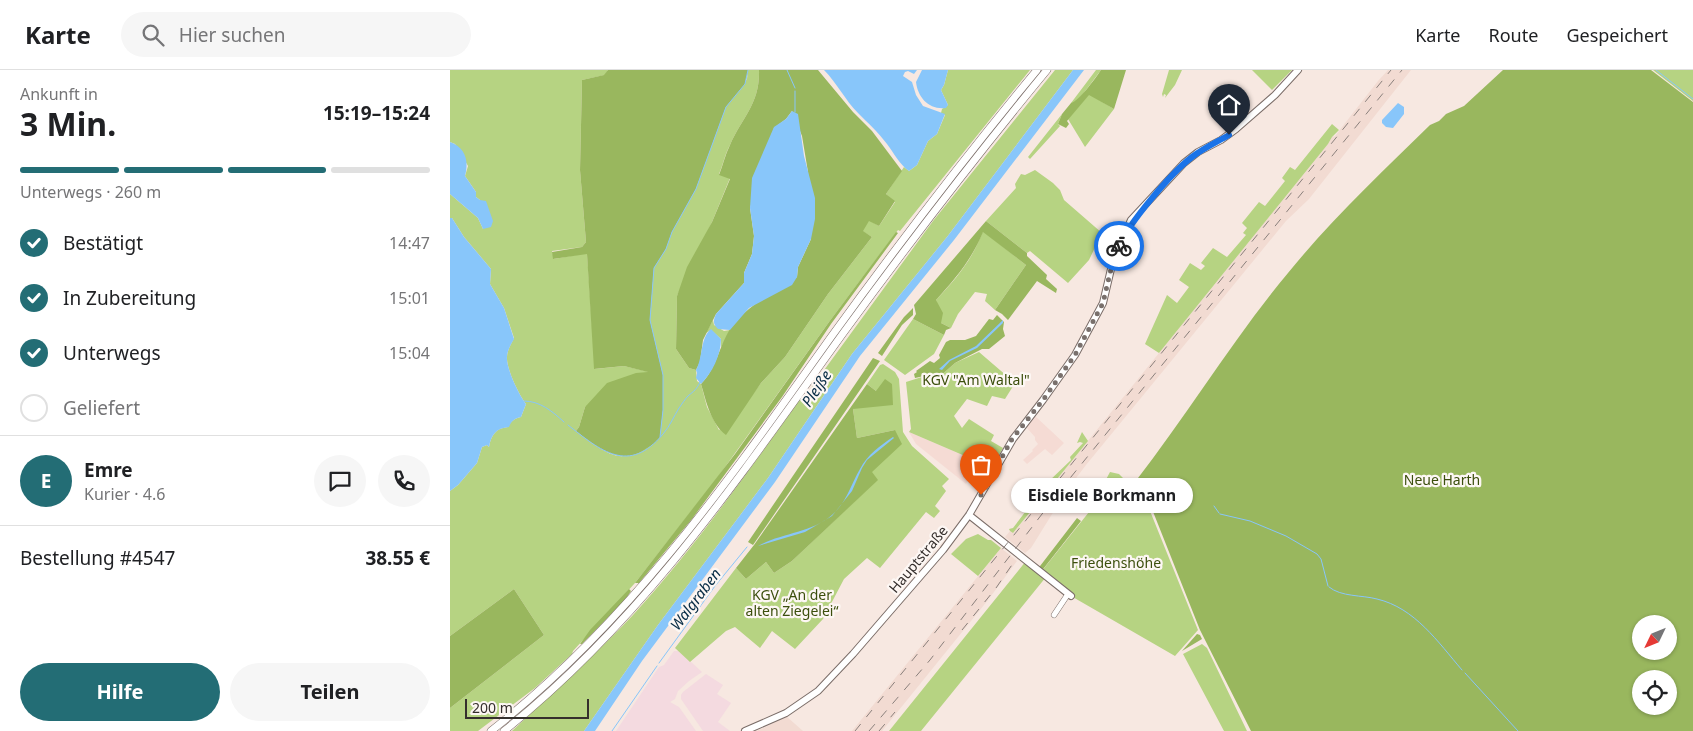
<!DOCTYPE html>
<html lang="de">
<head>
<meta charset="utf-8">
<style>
  :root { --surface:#fff; --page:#f6f6f6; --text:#202124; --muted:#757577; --line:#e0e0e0; --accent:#236d75 }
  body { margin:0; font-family:"Noto Sans",sans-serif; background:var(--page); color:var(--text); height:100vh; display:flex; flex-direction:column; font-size:19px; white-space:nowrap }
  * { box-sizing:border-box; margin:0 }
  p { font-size:16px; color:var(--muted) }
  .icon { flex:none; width:28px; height:28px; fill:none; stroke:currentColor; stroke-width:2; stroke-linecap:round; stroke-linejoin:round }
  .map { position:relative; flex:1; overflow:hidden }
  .details { display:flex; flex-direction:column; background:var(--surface); width:450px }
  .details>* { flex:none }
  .needle { width:32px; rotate:227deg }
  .fabs { position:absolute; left:1182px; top:545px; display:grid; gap:10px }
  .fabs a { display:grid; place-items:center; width:45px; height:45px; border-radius:50%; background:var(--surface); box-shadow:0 1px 4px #0004; font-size:25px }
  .scale { position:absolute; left:15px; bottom:12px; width:124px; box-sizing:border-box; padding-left:5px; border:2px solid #352f2d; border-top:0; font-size:14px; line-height:18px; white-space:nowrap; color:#352f2d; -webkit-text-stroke:4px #fdf7f4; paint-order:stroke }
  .pin { position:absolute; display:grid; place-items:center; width:42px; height:42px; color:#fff; margin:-51px -21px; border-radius:50% 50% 50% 0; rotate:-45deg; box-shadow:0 0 5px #0007 }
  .pin .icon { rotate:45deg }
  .courier { position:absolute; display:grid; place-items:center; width:50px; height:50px; margin:-25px; border:4px solid #1a73e8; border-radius:50%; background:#fff; color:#222; box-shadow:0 1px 6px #0007 }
  .bubble { position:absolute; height:35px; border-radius:18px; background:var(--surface); box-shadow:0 1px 4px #0004; font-size:16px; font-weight:700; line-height:35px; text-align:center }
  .head em { font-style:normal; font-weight:700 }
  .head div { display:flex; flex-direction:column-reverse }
  .head { display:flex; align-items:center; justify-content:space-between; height:85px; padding:0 20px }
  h1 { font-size:32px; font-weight:700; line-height:38px }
  .bar { display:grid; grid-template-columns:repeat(4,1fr); gap:8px 5px; align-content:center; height:60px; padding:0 20px }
  .bar i { height:6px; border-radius:4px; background:var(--line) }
  .bar .active { background:var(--accent) }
  .bar p { grid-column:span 4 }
  .line { display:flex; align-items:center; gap:12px; padding:0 20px; border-top:1px solid var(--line) }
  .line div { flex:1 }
  .round { display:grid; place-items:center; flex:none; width:52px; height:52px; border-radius:26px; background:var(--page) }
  ol { padding:0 20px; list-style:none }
  li { display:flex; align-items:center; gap:15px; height:55px }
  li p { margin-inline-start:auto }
  li .icon { padding:5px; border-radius:50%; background:var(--accent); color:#fff; stroke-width:4 }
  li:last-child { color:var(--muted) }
  li i { width:28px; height:28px; border:2px solid var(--line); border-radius:50% }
  .action { display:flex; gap:10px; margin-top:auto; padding:10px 20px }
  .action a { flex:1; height:58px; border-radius:30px; background:var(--accent); color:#fff; font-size:20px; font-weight:700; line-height:58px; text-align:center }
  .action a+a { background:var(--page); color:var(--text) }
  header { display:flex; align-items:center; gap:30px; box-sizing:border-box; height:70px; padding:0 25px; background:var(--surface); border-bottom:1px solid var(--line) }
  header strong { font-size:24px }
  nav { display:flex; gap:28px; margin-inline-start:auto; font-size:18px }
  .search { width:350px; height:45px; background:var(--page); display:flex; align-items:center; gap:12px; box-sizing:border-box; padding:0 18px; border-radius:28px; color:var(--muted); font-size:19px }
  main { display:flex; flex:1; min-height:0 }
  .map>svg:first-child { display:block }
  .built { fill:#f2dbd2 }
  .industrial { fill:#f4dae0 }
  .education { fill:#f5dbd4 }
  .green { fill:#b6d382 }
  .forest { fill:#99b75e; fill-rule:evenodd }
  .water { fill:#88c6fa }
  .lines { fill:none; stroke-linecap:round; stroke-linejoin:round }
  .stream { stroke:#88c6fa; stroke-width:1 }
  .minor-casing { stroke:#7b6d68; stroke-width:6 }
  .major-casing { stroke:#7b6d68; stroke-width:8 }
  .highway-casing { stroke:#7b6d68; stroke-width:8 }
  .minor { stroke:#fff; stroke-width:5 }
  .major { stroke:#fff; stroke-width:6 }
  .highway { stroke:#fff; stroke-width:7 }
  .rail { stroke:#8a807c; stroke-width:1; stroke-dasharray:9 9; stroke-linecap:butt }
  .done { stroke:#79706c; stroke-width:5; stroke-dasharray:0 9 }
  .route { stroke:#1a73e8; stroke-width:6 }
  .labels { text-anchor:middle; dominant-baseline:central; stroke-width:4.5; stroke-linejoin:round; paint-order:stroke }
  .park-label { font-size:14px; fill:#3c4f0d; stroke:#fdf7f4 }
  .street-label { font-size:14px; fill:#352f2d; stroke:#fdf7f4 }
  .water-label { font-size:15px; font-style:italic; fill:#082c45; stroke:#fdf7f4 }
</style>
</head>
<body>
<header>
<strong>Karte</strong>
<div class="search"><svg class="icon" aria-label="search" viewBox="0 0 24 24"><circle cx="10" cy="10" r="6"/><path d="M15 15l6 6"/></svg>Hier suchen</div>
<nav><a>Karte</a><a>Route</a><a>Gespeichert</a></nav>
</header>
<main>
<section class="details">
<div class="head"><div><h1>3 Min.</h1><p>Ankunft in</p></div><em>15:19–15:24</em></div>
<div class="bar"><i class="active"></i><i class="active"></i><i class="active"></i><i></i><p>Unterwegs · 260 m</p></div>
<ol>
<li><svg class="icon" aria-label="check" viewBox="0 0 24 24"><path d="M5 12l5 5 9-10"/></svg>Bestätigt<p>14:47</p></li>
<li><svg class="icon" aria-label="check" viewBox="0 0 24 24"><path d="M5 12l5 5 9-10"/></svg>In Zubereitung<p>15:01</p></li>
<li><svg class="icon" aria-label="check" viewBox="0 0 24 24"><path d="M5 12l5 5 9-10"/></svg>Unterwegs<p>15:04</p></li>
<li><i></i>Geliefert</li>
</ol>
<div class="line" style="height:90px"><b class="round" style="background:var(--accent);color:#fff">E</b><div><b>Emre</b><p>Kurier · 4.6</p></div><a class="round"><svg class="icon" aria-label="chat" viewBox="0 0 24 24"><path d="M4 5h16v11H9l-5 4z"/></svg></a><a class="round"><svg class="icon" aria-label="phone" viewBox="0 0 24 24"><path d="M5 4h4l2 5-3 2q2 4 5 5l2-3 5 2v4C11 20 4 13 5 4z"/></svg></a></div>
<div class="line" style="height:65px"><div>Bestellung #4547</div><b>38.55 €</b></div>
<div class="action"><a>Hilfe</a><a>Teilen</a></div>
</section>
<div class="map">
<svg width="1243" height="661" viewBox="0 0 1243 661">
  <rect width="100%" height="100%" fill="#f7e8e1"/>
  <path class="built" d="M938 0H961L859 129 836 151 636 395 617 420 581 478 575 483 555 467 560 461 563 463 578 445 878 74 882 67 885 66 928 11Z
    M551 478 567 491 538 530 432 661H402Z
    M336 646 353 661H306L318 656Z"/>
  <path class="industrial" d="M224 581H229L252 602 239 611 228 621 225 629 220 632 229 637 246 661H166L209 597 214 595Z
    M256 604 273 615 267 624 281 633 268 652 280 661H253L231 629V625L233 622Z"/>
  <path class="education" d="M585 346 614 373 602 385 595 379 577 394 573 390 583 381 582 380 588 374 585 370V367L576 357Z
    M459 362 529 392 516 414 466 374Z"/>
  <path class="green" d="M0 0H158L155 5 132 10 130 100 136 172 132 177 102 181 104 189 137 183 145 299 174 296 200 302 135 337 129 357 126 361C137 370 159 388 174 386 181 385 203 371 210 367L213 340V305L200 250 204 198 216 179 222 162 246 119 276 37 297 9 298 0H309C310 34 292 47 280 75 275 84 273 95 269 104L280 108 262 152 227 226 226 279 239 298 246 300 247 311 251 314 257 337 269 360 294 336 311 313 335 287 378 224 422 167 412 161 419 150 429 156 445 132 436 124 454 97 459 101 467 95 478 71 487 64 495 45 491 43 492 39 498 35 491 20 494 15 498 0H580L450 161 448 160 379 252 265 411 185 513 123 581 122 584 85 618 28 661H0V638L94 565 64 519 0 566V421L8 415 27 393 32 377 37 375 39 377C41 365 46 358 58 357 61 351 65 348 71 347L76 334C69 325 56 298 57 287 57 281 61 274 64 268L54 238 40 214 41 199 14 167 2 148H0V124L28 148 33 159 30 130 26 127V122L15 106 18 96 5 74 0 72Z
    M605 0H623L497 167 402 284 318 408 208 555 134 661H62C103 623 144 586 183 545 245 477 298 402 351 328L353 329 483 151Z
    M646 0H651L633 24 624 33H621Z
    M719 0H732L725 15 715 28 716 25 714 24 713 27 712 24Z
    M802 0H842L822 20Z
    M1203 0H1243V31Z
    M639 24 664 39 635 77 618 49Z
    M612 44 608 54 610 56 580 89 578 87Z
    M882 54 889 60 882 67 878 74 709 283 695 274 717 225 727 233 739 217 729 210 740 193 751 200 755 196 751 193 763 178 777 187 796 165 793 163 797 158 792 153 809 132 815 136 835 111 832 108 840 97 845 100Z
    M585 100 603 113 610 120 614 130 652 163 639 190 618 213 580 181 577 183 536 151 566 118 565 114 571 104 575 105Z
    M533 161 576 195 545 240 535 231 537 224 525 222 508 244 501 258 491 253 486 230C507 208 522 190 533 161Z
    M463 249 494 265 484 284 455 305 434 290Z
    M263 250 264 255 274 261 280 260 271 278V269L261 260 256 263Z
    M529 282 565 313 555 329 542 326 537 336 517 329 504 346 512 358 519 349 544 365 541 371 553 378 541 399 529 392 459 362 461 359 456 312 475 306 487 309 505 293Z
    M433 294 445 302 449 309 453 362 462 376 499 409 492 416 496 421 485 436 490 441 484 448 476 442 430 498 417 488 394 509 373 549 345 579 322 561 310 578 285 557 276 561 240 592 225 578 286 498 296 509 316 492 324 503 342 491 427 410 421 403 445 360 407 368 403 339 426 321 417 314 430 295Z
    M632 362 638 371 563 463 560 461 559 459 563 458 582 433 591 425 589 422 592 421 595 411 597 413 621 390 620 387 633 373 630 372 627 373Z
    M660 402 669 404 696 431 748 560 725 586 621 526 596 507 471 661H439L576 491 591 502 639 442 635 438 652 417Z
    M528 464 538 470H541L551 478 528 506 501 484 516 469Z
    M752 574 757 578 797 661H774L733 584Z"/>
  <path class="forest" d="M158 0H298V2L295 14 276 37 246 119 222 162 216 179 204 198 200 250 213 305V340L210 367C206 373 200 376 194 380 169 396 146 377 126 361L129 357 135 337 157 313 186 303 198 302 174 296 144 299 137 184 103 189 102 182 132 177 136 172 130 100 132 10 154 5Z
    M309 0H368L403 42 422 61 452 101 436 124 445 131 429 156 419 151 413 161 422 167 378 224 335 287 311 313 276 365C261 354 256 331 251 314 266 299 269 277 280 259 295 236 325 222 347 207L348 197 361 169 358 102 352 66 342 41 336 49 324 58 300 138 304 166 302 184 294 203V213L266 244 253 270 250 292 246 300 239 298 226 279 227 226 237 197 262 152 280 109 269 105C273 95 275 85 280 75 292 47 310 34 309 0Z
    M651 0H676L664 39 639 25 617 51 619 54 616 58 608 54 612 44 621 33C629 31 645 9 651 0Z
    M1053 0H1201L1243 32V661H801L750 560 698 429 685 418 688 414 685 412C738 344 783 269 838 203 881 150 931 103 980 55L989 51 996 44 1014 36ZM1191 554H1219V581H1191ZM1191 609H1219V636H1191Z
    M536 151 577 183V186L597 205 596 209 607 219 606 223 587 211 558 250 552 244 545 240 576 195 533 162C522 189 506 208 486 230L493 243 491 253 501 258 496 260 494 265 463 249 466 244 464 235Z
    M446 162 448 163 381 254 332 327 242 449 189 513H185L285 384 379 252Z
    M463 238V245L452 255 432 286 428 283 454 247Z
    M547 245 554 252 553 259 555 266 539 279H532L505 293 487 309 476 311 474 306 465 308 464 304 467 302 466 301 480 291 484 293 490 288 489 285 496 272 500 270H515L526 266 539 249 543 250Z
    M423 288 430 291 303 475 298 472Z
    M435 309 442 314 443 335 403 339 407 368 445 360 452 374 422 402 428 410 342 491 324 503 316 492 296 509 286 498 304 475 417 314 426 321Z
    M627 448 631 451 590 503 587 500Z
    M64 519 94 565 0 638V566Z
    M179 519 181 521 175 530 132 574H130L140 560Z
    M747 564 750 565 752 569 732 581Z"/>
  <path class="water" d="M374 0H467L464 4 458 1 455 2 453 6 462 12 466 25 473 36 495 44 487 64 478 71 467 95 459 101C449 94 444 83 437 74 428 62 418 53 408 43 395 30 387 13 374 0Z
    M472 0H498L494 15 491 20 498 35 496 38C479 40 468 28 466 12Z
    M623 0H634L504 170 410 286 325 412 192 591 145 661H134L208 555 318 408 402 284 497 167Z
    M948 33 954 37V44L943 58 936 57 932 53V50Z
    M342 41 348 44 354 86 365 128V149L361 169 348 197 347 207 342 215 299 238 280 260 268 259C263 254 263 251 266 244L294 213V203L302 184 304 166 300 138 302 108 324 57 336 49Z
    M0 72C16 78 19 91 15 106L26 122V127L30 130 36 131 43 151 41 157 33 159 28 148 0 124Z
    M0 148H2L14 167 41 199 40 214 54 238 64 269C61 274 57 281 57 287 56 298 69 325 76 334L71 347C65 348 61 351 59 357 46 358 41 365 39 377L37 375 32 377 27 393 8 415 0 421Z
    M553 250V253L527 278 500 291 492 300 489 299 499 290 526 276Z
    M261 259 271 269C271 285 262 303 251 314L246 308 247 303 246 300C253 288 250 268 261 259Z
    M443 367 444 368 417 390 412 398 402 421 382 446 355 462 308 476C331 463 361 463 382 445 397 432 401 414 410 399 417 385 431 375 443 367Z"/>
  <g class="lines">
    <path class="stream" d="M337 0 345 18
      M1206 0 1243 29
      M345 42V21
      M74 331C90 331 102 341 114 352
      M118 355C151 381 179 405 213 364 220 356 224 346 229 338 232 334 235 329 238 326 244 321 247 319 250 312
      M210 367 213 340V305L200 250 204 198 216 179 222 162 246 119 276 37 295 14 298 0
      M764 436 769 443
      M770 444 800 451 836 466 867 484 871 489 878 516
      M879 517C891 527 912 525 927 529 965 538 988 572 1012 600
      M209 593 265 516 297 477
      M1015 603 1068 661
      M162 661 207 596"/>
    <defs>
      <path id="minor" d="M604 545 618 524"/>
      <path id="major" d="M519 445 621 526
        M295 661 336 643 368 621 403 584 493 480 519 445 563 369 593 330 625 285 653 233 661 199 670 174 681 150 734 93 748 82 771 70 786 59 825 25 848 0"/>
      <path id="highway" d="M41 661C181 551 279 410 381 267 447 176 515 87 587 0
        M54 661C194 549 290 406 394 262 459 173 527 85 597 0"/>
    </defs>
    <use href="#minor" class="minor-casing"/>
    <use href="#major" class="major-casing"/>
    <use href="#highway" class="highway-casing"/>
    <use href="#minor" class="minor"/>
    <use href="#major" class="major"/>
    <use href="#highway" class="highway"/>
    <path class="rail" d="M512 560 546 518 566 489
      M405 661 941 0
      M419 661 480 590 612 418 952 0
      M429 661 445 642"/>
  </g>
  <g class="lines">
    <path class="done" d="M531 425 562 369 593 330 625 285 653 233 661 199 669 176"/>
    <path class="route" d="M669 176C679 153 721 103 742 87 754 78 767 72 779 65"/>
  </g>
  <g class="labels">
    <g class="park-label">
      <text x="526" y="309">KGV "Am Waltal"</text>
      <text x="992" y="409">Neue Harth</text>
      <text x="666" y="492">Friedenshöhe</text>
      <text x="342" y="524">KGV „An der<tspan x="342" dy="16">alten Ziegelei“</tspan></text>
    </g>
    <g class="street-label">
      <text transform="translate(468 489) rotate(-50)">Hauptstraße</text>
    </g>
    <g class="water-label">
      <text transform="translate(366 318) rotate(-56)">Pleiße</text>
      <text transform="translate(245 529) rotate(-53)">Walgraben</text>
    </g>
  </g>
</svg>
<div class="fabs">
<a><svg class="needle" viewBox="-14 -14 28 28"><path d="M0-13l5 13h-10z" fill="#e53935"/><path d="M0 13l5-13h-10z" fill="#757577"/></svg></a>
<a><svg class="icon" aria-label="locate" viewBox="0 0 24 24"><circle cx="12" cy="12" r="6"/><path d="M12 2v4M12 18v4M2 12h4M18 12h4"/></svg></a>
</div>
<div class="scale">200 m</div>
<div class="pin" style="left:531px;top:425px;background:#ea580c"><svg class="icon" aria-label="bag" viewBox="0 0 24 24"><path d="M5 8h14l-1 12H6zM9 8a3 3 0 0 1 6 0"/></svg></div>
<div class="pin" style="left:779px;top:65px;background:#1f2937"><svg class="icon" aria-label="home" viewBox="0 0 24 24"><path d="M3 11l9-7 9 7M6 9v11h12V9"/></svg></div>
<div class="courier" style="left:669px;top:176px"><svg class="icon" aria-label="bike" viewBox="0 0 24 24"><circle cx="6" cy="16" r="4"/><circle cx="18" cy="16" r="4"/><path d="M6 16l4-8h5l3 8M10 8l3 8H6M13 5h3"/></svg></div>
<div class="bubble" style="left:561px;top:408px;width:182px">Eisdiele Borkmann</div>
</div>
</main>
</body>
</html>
